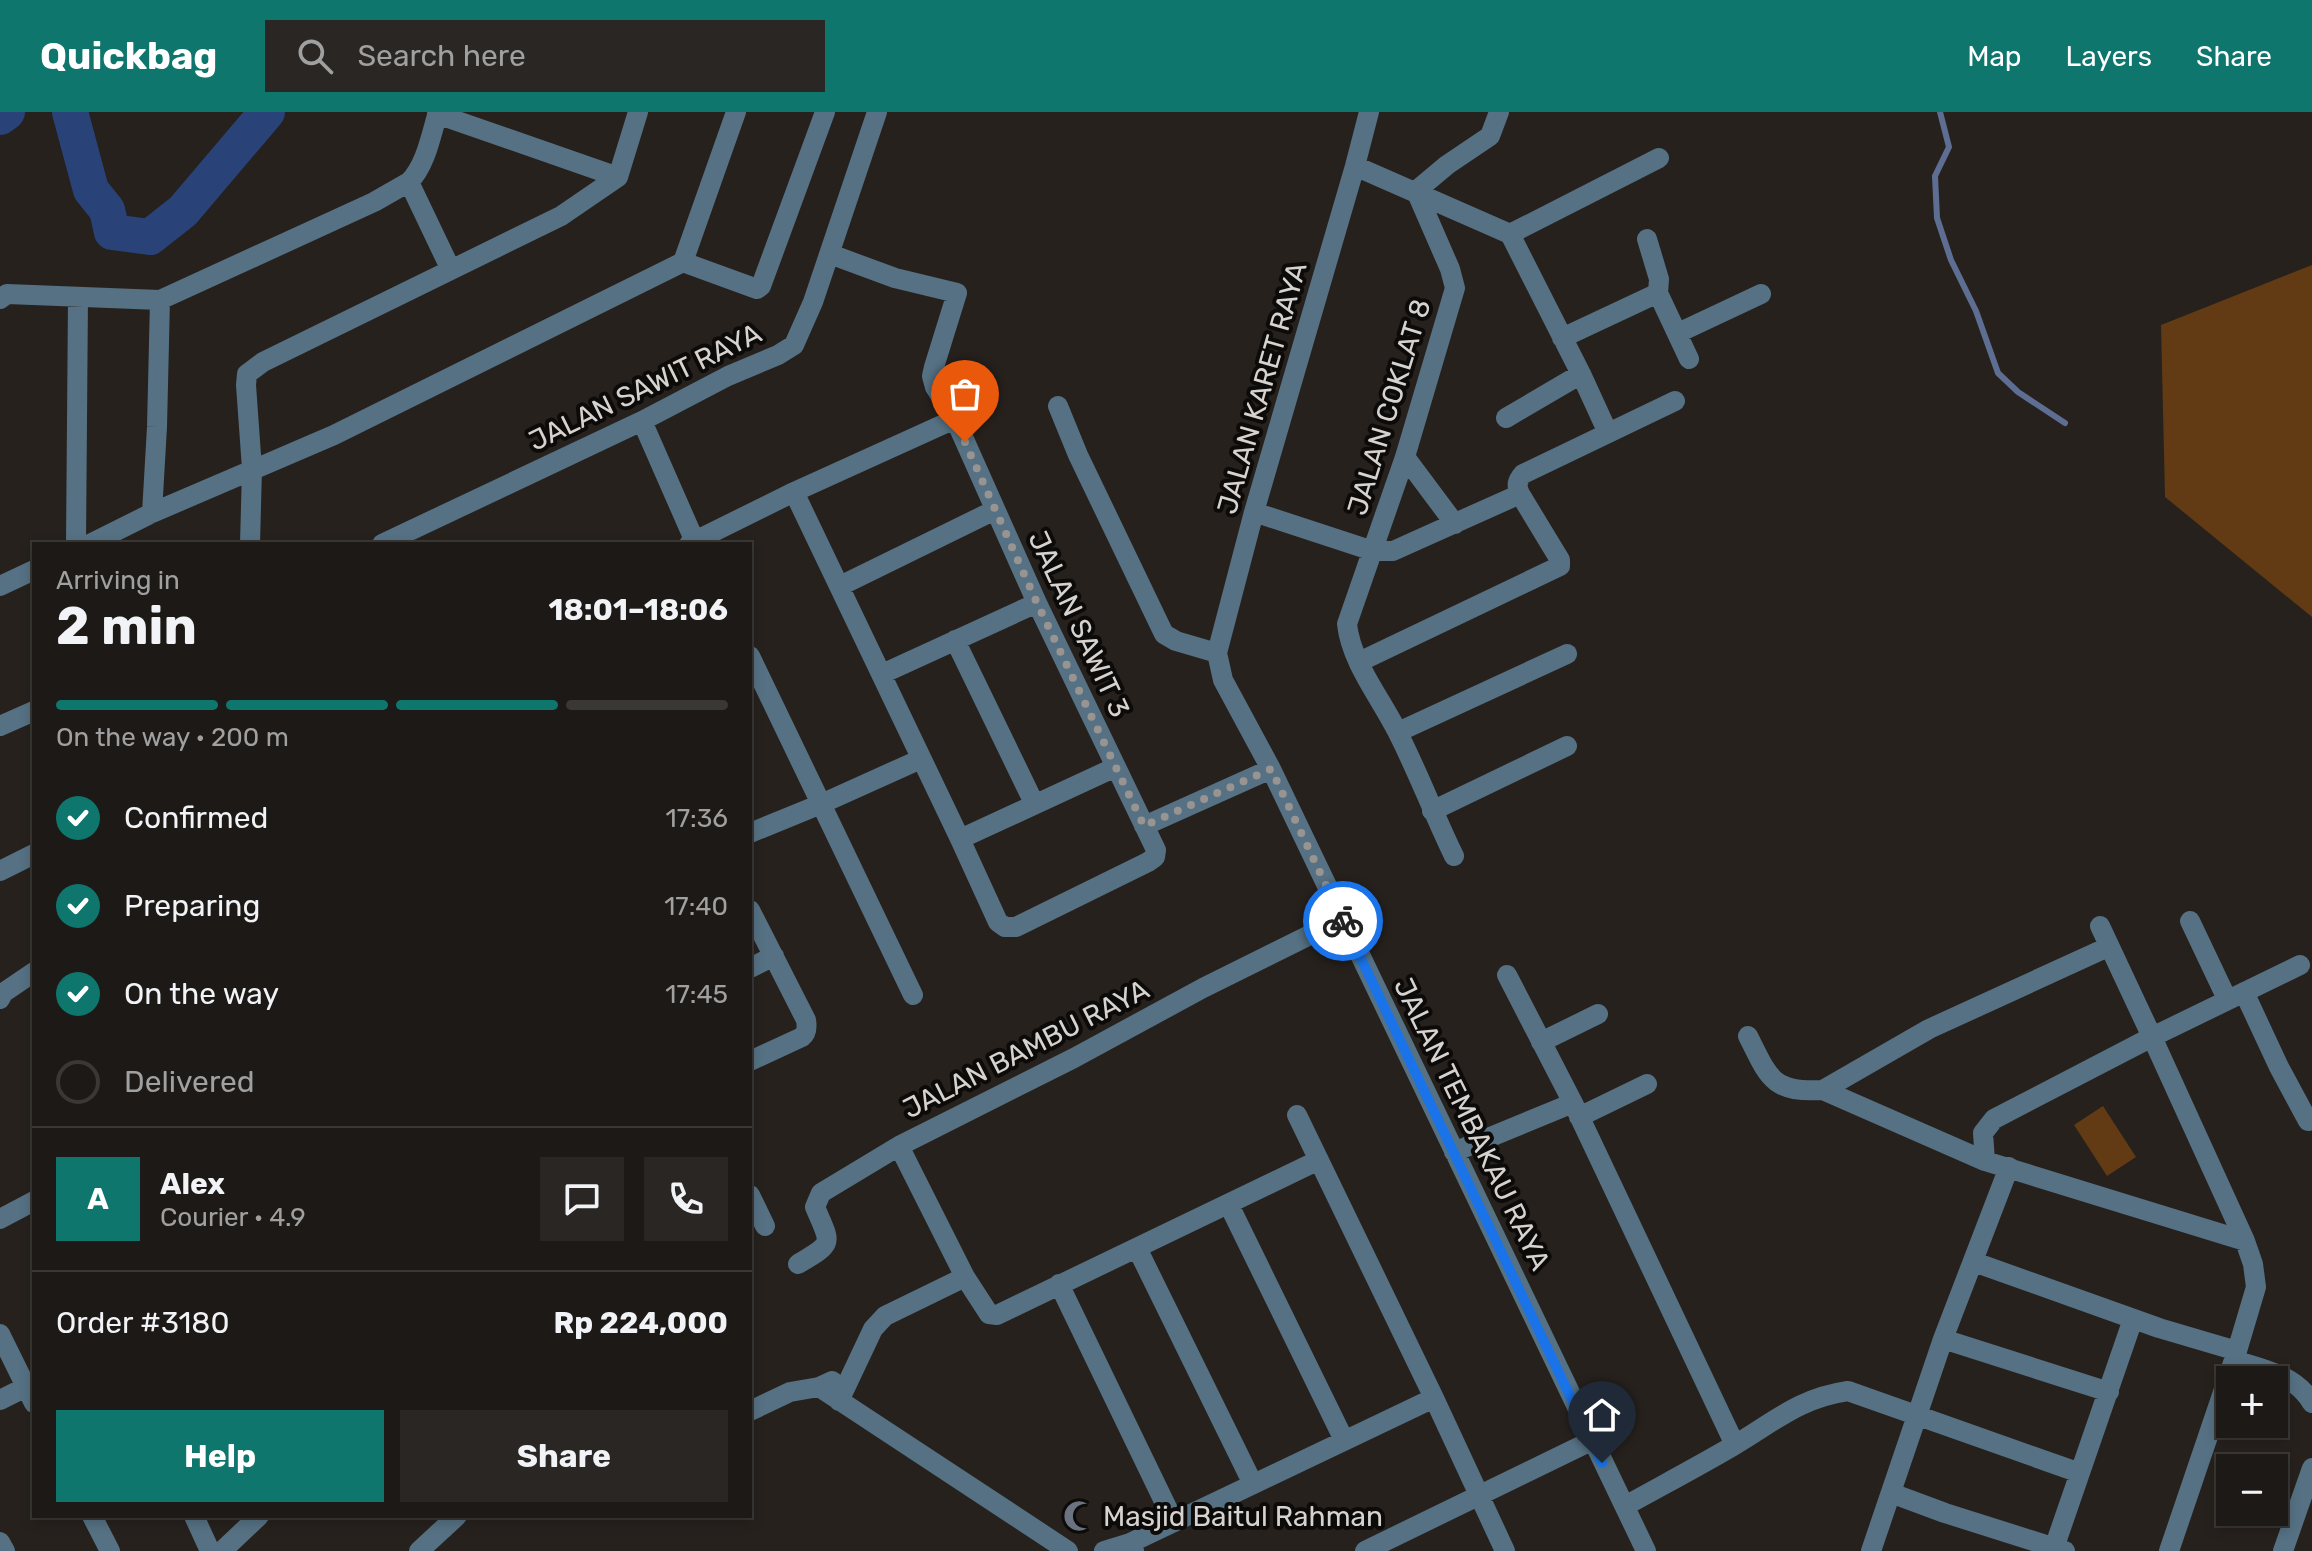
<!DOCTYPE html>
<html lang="en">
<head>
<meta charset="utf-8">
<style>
  :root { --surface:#1c1916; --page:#292623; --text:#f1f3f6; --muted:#a0a0a1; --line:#3a3835; --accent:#0f766e }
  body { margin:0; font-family:Rubik,sans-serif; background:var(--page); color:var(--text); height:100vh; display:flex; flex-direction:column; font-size:30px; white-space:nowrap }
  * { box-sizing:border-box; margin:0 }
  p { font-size:26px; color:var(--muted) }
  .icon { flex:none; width:44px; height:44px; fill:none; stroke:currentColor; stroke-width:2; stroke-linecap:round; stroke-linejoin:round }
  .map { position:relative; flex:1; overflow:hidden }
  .side { position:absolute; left:32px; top:430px; width:720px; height:976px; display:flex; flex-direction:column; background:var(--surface); border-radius:0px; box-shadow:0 4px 12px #0003,0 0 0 2px var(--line) }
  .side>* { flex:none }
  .controls { position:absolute; left:2216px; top:1254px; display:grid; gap:16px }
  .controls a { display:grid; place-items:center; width:72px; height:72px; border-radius:0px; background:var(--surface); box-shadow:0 4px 12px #0003,0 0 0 2px var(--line); font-size:40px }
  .pin { position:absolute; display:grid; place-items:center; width:68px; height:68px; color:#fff; margin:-82px -34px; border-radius:50% 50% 50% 0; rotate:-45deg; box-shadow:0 0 8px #0007 }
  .pin .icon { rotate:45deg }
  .courier { position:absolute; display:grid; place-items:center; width:80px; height:80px; margin:-40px; border:6px solid #1a73e8; border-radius:50%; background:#fff; color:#222; box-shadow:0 2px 10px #0007 }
  .overview em { font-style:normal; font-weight:700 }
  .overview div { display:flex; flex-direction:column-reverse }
  .overview { display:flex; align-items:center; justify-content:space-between; height:136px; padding:0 24px }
  h1 { font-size:52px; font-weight:700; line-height:60px }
  .bar { display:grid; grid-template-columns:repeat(4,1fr); gap:12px 8px; align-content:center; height:96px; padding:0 24px }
  .bar i { height:10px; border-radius:6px; background:var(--line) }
  .bar .on { background:var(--accent) }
  .bar p { grid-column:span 4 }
  .line { display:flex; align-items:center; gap:20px; padding:0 24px; border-top:2px solid var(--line) }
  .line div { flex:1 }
  .round { display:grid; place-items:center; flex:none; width:84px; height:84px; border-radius:0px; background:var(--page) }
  ol { padding:0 24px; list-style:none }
  li { display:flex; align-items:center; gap:24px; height:88px }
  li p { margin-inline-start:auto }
  li .icon { padding:8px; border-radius:50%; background:var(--accent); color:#fff; stroke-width:4 }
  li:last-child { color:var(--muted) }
  li i { width:44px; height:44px; border:4px solid var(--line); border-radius:50% }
  .action { display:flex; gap:16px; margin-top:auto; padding:16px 24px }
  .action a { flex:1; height:92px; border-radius:0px; background:var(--accent); color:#fff; font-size:32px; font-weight:700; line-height:92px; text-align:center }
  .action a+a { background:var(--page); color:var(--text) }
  header { display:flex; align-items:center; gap:48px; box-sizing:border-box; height:112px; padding:0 40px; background:var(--accent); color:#fff }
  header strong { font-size:38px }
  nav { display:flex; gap:44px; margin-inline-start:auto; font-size:28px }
  .search { width:560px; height:72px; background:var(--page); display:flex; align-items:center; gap:20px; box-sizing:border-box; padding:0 28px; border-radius:0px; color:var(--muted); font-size:30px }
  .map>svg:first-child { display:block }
  .green { fill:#623a13 }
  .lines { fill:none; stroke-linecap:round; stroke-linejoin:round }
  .stream { stroke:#5d6e92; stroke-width:6 }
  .river { stroke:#294378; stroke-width:36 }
  .minor { stroke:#557183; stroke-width:20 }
  .done { stroke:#989491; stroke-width:8; stroke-dasharray:0 14.4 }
  .route { stroke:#1a73e8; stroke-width:10 }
  .labels { text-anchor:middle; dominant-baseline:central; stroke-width:8; stroke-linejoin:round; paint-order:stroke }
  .street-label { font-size:28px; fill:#d6d2cf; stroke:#0d0b09 }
  .poi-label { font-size:28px; fill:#d6d2cf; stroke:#0d0b09; text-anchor:start }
</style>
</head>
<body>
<header>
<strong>Quickbag</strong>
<div class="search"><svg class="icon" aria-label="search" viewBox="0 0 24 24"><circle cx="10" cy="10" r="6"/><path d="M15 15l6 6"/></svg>Search here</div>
<nav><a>Map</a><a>Layers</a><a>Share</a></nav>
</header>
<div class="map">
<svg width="2312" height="1439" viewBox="0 0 2312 1439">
  <rect width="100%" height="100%" fill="#26211d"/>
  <path class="green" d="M2312 153V505L2165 385 2161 213Z
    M2103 994 2136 1045 2107 1064 2074 1013Z"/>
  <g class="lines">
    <path class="stream" d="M1940 0 1949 35 1935 64 1937 106 1951 148 1976 199 1998 261 2018 280 2065 311"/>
    <path class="river" d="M70 0 91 78 107 98 112 120 150 125 183 99 267 0
      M0 5 7 0"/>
    <path class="minor" d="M438 0C431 23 426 53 409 70L451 158
      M1369 0 1355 54 1254 400 1217 541 1223 568 1271 657 1646 1439
      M437 2 618 65
      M1355 54 1510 122 1581 262 1608 321
      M1510 122 1659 46
      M1647 127 1659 167 1658 181
      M683 150 757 177 761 174 825 0
      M0 187 7 182 160 188 374 90 409 70
      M1678 221 1761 182
      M1562 226 1658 181 1689 247
      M1058 294 1078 343 1164 522 1176 529 1217 541
      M1506 306 1581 262
      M642 309 696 432
      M1405 345 1455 412
      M794 380 960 727 998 810 1005 815H1016L1148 750 1155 745 1156 738 1037 491 955 307 935 275 932 264 934 255 957 181 895 166 830 142
      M1254 400 1373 439H1393L1520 382C1516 373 1517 369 1523 362L1675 289
      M152 401 157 315 160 188
      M76 432 78 185
      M90 432 152 401 334 323 683 150 736 0
      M250 432 252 357 246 273 247 262 263 250 561 104 618 65 638 0
      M382 432 642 309 728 264 778 243 794 233 813 190 877 0
      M689 432 794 380 955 307
      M0 474 34 458
      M840 474 995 398
      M955 528 1034 691
      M750 544 913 883
      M1359 550 1560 454V448L1520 382
      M882 562 1037 491
      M0 614 34 599
      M1398 620 1567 542
      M1432 699 1567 634
      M1144 714 1271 657
      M750 721 821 692 921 647
      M960 727 1116 655
      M1454 744C1434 703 1418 660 1397 619 1380 585 1351 550 1347 512L1405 345 1455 176 1450 157 1416 79 1447 53 1490 24 1499 0
      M0 759 34 742
      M750 798 806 908C807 914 807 921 802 925L750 949
      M2190 809 2227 887
      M2100 814 2152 925 2300 853
      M750 856 774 844
      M1507 863 1573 991 1735 1333
      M2244 880 2279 955 2308 1009
      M0 887 3 881 34 860
      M1748 924C1769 966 1772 981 1823 978L1985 1049 2245 1129 2253 1152 2256 1175 2237 1239 2169 1439
      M1541 930 1598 902
      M1823 978 1929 917 2108 835
      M1297 1003 1434 1286 1505 1439
      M1579 1005 1647 972
      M899 1034 965 1165 989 1202 997 1203 1319 1048
      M1454 1040 1573 991
      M1985 1049 1983 1021 1994 1007 2152 925 2245 1129
      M750 1083 765 1114
      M1229 1093 1344 1328
      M0 1107 34 1089
      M1137 1136 1253 1372
      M1974 1150 2159 1216 2237 1239
      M798 1152C835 1130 831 1133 815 1095L821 1081 899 1034 1074 946 1203 876 1342 807
      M1059 1172 1174 1410
      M0 1222 34 1291
      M1943 1227 2109 1280
      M2234 1248C2263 1257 2296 1263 2312 1291
      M819 1275 1068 1439
      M0 1288 34 1271
      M839 1289 873 1217 885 1204 965 1165
      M750 1299 790 1280 819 1275 832 1269
      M1891 1381 1945 1401 2065 1439
      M1625 1394C1661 1374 1697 1355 1733 1334 1774 1310 1799 1286 1848 1279L2080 1361
      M92 1404 110 1439
      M194 1404 210 1439
      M0 1430 5 1439
      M1130 1431 1434 1286
      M222 1439 259 1404
      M419 1439 457 1404
      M1104 1439 1130 1431 1134 1439
      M1365 1439 1591 1329
      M1871 1439 1943 1227 2009 1055
      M2053 1439 2133 1207
      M2283 1439 2312 1356"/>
  </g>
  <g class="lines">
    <path class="done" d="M965 330 1037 491 1144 714 1271 657 1343 809"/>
    <path class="route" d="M1343 809 1602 1351"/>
  </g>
  <defs>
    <symbol id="mosque-bare" viewBox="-9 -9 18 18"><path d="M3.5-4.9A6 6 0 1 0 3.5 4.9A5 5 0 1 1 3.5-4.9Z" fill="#6b7280" stroke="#0d0b09" stroke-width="2.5" paint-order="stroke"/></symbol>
  </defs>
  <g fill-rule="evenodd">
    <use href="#mosque-bare" x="1057" y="1382" width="44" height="44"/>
  </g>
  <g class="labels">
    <g class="street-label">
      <text transform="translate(645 275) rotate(-26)">JALAN SAWIT RAYA</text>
      <text transform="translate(1262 276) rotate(-74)">JALAN KARET RAYA</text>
      <text transform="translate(1389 295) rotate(-73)">JALAN COKLAT 8</text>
      <text transform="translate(1079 512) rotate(65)">JALAN SAWIT 3</text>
      <text transform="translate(1026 937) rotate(-27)">JALAN BAMBU RAYA</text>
      <text transform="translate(1472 1012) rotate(64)">JALAN TEMBAKAU RAYA</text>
    </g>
    <g class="poi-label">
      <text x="1103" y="1404">Masjid Baitul Rahman</text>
    </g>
  </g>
</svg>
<div class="controls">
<a>+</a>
<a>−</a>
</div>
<div class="pin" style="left:965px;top:330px;background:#ea580c"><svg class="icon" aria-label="bag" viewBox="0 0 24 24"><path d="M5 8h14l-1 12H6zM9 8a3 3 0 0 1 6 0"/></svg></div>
<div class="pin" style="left:1602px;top:1351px;background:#1f2937"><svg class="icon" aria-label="home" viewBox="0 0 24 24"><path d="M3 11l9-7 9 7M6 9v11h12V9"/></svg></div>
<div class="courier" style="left:1343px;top:809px"><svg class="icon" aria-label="bike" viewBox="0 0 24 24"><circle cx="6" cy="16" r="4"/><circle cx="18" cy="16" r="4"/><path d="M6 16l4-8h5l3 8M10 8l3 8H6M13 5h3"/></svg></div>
<section class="side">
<div class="overview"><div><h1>2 min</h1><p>Arriving in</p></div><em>18:01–18:06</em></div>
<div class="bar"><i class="on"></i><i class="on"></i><i class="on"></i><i></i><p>On the way · 200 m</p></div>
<ol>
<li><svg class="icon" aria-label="check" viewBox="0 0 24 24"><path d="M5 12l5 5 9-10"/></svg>Confirmed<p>17:36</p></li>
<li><svg class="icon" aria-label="check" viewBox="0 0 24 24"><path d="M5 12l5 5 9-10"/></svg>Preparing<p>17:40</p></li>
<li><svg class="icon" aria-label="check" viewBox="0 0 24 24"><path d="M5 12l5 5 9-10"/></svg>On the way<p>17:45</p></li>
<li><i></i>Delivered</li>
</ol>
<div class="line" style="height:144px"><b class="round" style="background:var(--accent);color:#fff">A</b><div><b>Alex</b><p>Courier · 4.9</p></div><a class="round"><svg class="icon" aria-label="chat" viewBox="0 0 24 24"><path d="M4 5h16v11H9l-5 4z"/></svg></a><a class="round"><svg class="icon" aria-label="phone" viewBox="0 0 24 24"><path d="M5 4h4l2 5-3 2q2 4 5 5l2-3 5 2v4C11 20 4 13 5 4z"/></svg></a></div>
<div class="line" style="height:104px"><div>Order #3180</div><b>Rp 224,000</b></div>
<div class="action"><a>Help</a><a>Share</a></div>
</section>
</div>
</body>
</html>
